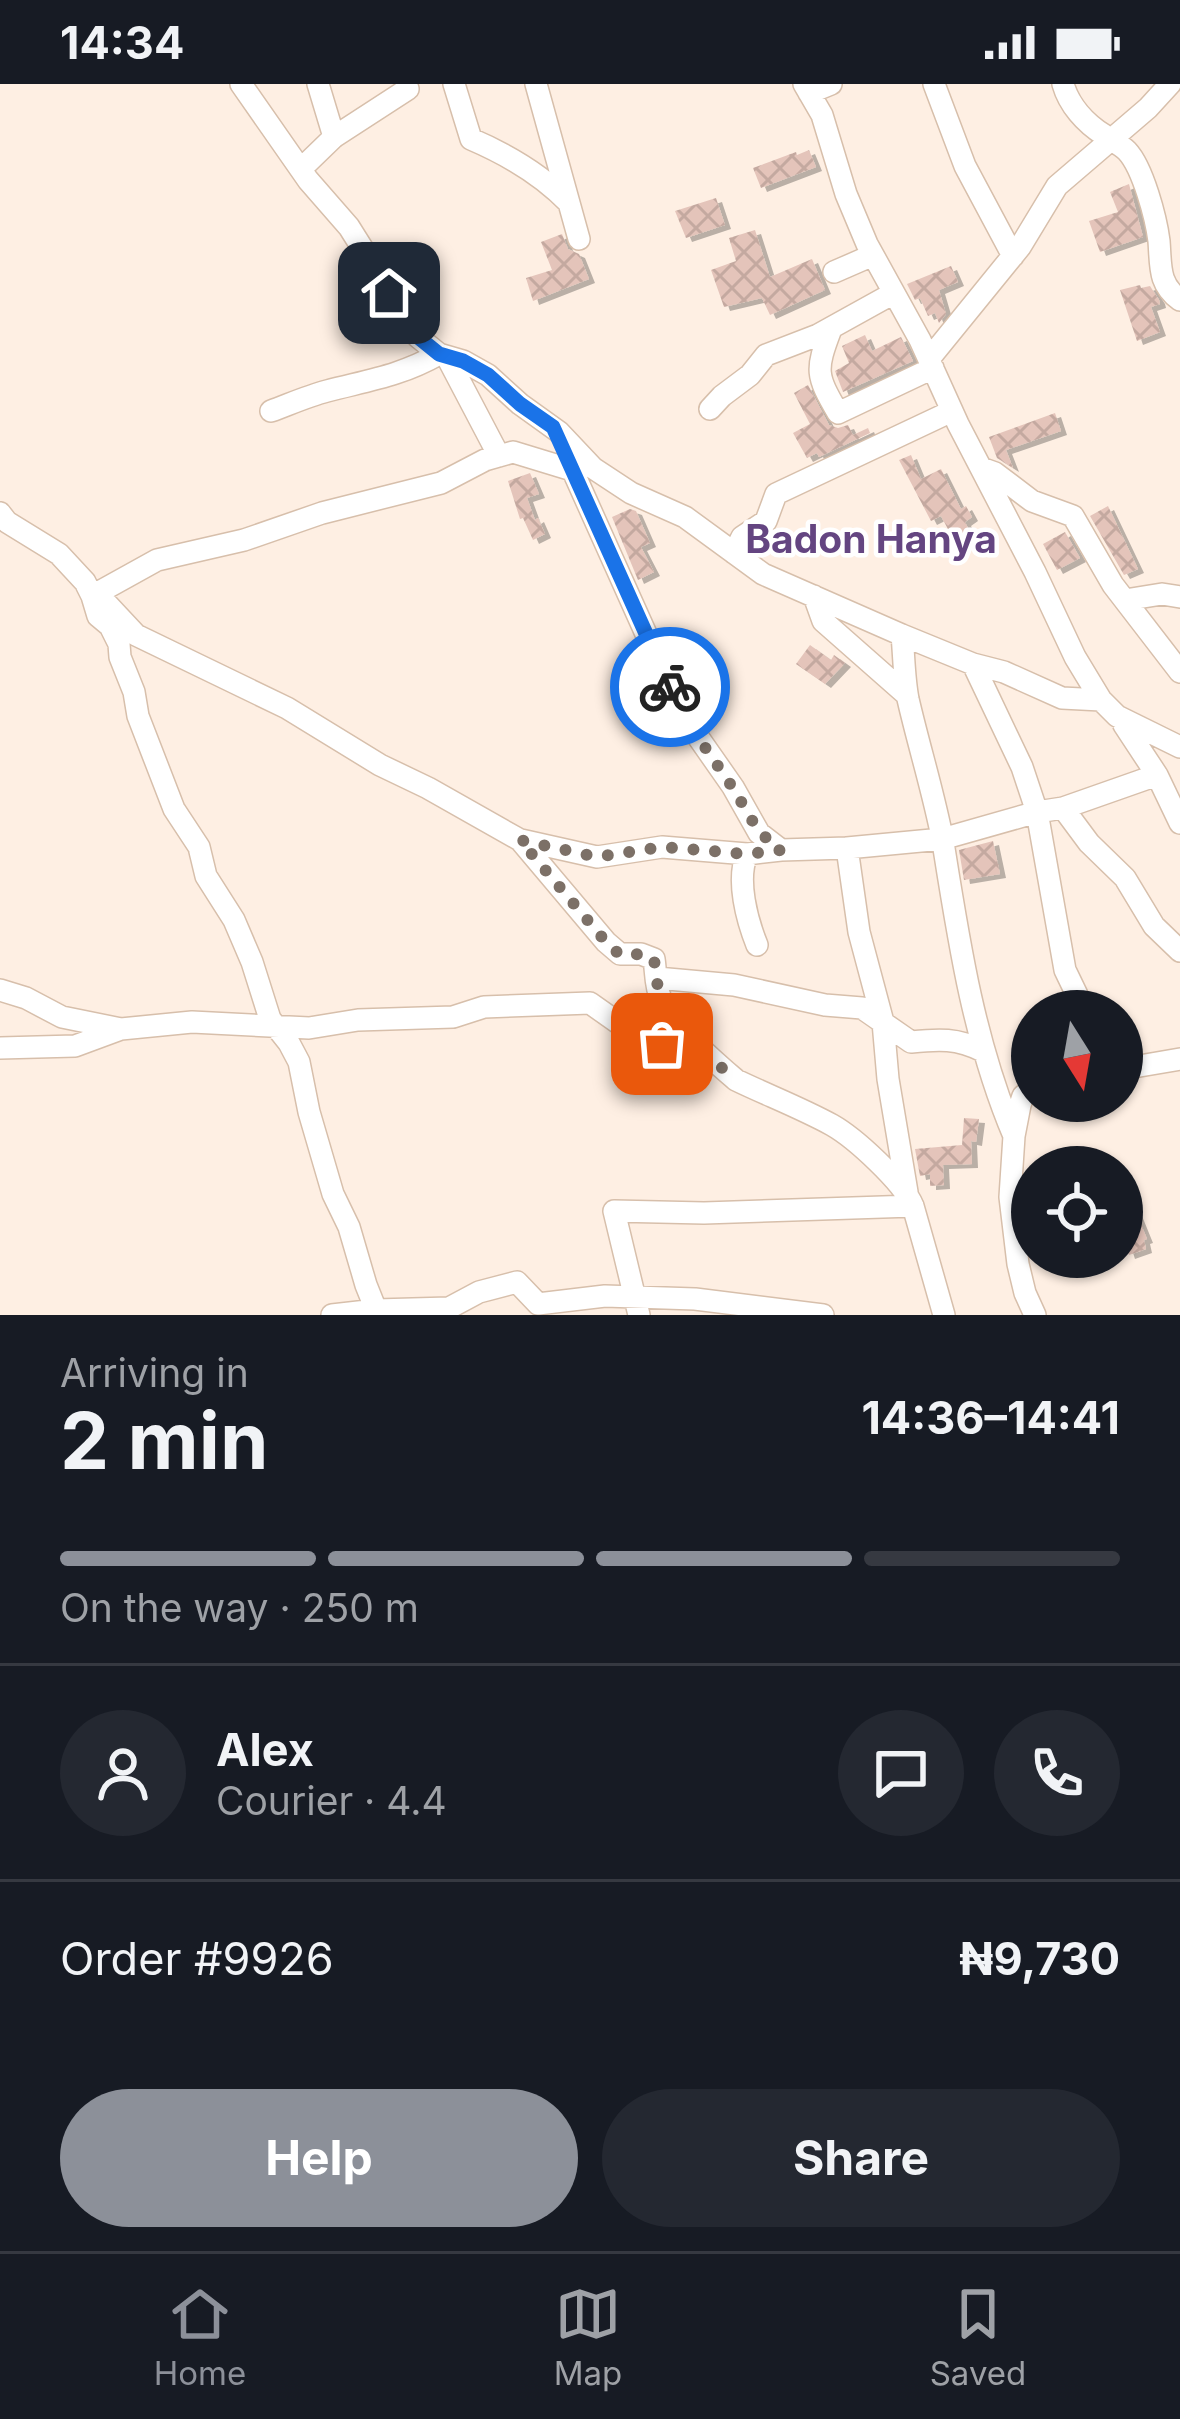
<!DOCTYPE html>
<html lang="en">
<head>
<meta charset="utf-8">
<style>
  :root { --surface:#171b24; --page:#242831; --text:#f1f3f6; --muted:#9ea1a6; --line:#363941; --accent:#8c9099 }
  body { margin:0; font-family:Inter,sans-serif; background:var(--page); color:var(--text); height:100vh; display:flex; flex-direction:column; font-size:45px; white-space:nowrap }
  * { box-sizing:border-box; margin:0 }
  p { font-size:39px; color:var(--muted) }
  .icon { flex:none; width:66px; height:66px; fill:none; stroke:currentColor; stroke-width:2; stroke-linecap:round; stroke-linejoin:round }
  .map { position:relative; height:1231px; overflow:hidden }
  .panel { display:flex; flex-direction:column; background:var(--surface); flex:1 }
  .panel>* { flex:none }
  .needle { width:78px; rotate:169deg }
  .buttons { position:absolute; left:1011px; top:906px; display:grid; gap:24px }
  .buttons a { display:grid; place-items:center; width:132px; height:132px; border-radius:50%; background:var(--surface); box-shadow:0 3px 9px #0004; font-size:60px }
  .pin { position:absolute; display:grid; place-items:center; width:102px; height:102px; color:#fff; margin:-51px; border-radius:24px; box-shadow:0 6px 18px #0006 }
  .courier { position:absolute; display:grid; place-items:center; width:120px; height:120px; margin:-60px; border:9px solid #1a73e8; border-radius:50%; background:#fff; color:#222; box-shadow:0 3px 15px #0007 }
  .overview em { font-style:normal; font-weight:700 }
  .overview div { display:flex; flex-direction:column-reverse }
  .overview { display:flex; align-items:center; justify-content:space-between; height:204px; padding:0 60px }
  h1 { font-size:78px; font-weight:700; line-height:90px }
  .bar { display:grid; grid-template-columns:repeat(4,1fr); gap:18px 12px; align-content:center; height:144px; padding:0 60px }
  .bar i { height:15px; border-radius:9px; background:var(--line) }
  .bar .on { background:var(--accent) }
  .bar p { grid-column:span 4 }
  .line { display:flex; align-items:center; gap:30px; padding:0 60px; border-top:3px solid var(--line) }
  .line div { flex:1 }
  .round { display:grid; place-items:center; flex:none; width:126px; height:126px; border-radius:63px; background:var(--page) }
  .action { display:flex; gap:24px; margin-top:auto; padding:24px 60px }
  .action a { flex:1; height:138px; border-radius:72px; background:var(--accent); color:#fff; font-size:48px; font-weight:700; line-height:138px; text-align:center }
  .action a+a { background:var(--page); color:var(--text) }
  .status { display:flex; justify-content:space-between; align-items:center; height:84px; padding:0 60px; background:var(--surface); direction:ltr }
  .status svg { height:33px; fill:currentColor }
  .menu { display:flex; justify-content:space-around; align-items:center; height:168px; border-top:3px solid var(--line); background:var(--surface); font-size:33px; color:var(--muted) }
  .menu a { display:grid; justify-items:center; gap:6px }
  .menu .on { color:var(--accent) }
  .map>svg:first-child { display:block }
  .building { fill:url(#building-cross-hatch); filter:url(#shadow) }
  .lines { fill:none; stroke-linecap:round; stroke-linejoin:round }
  .minor-casing { stroke:#d7bfab; stroke-width:24 }
  .minor { stroke:#fff; stroke-width:21 }
  .done { stroke:#7c7067; stroke-width:12; stroke-dasharray:0 21.6 }
  .route { stroke:#1a73e8; stroke-width:15 }
  .labels { text-anchor:middle; dominant-baseline:central; stroke-width:9; stroke-linejoin:round; paint-order:stroke }
  .quarter-label { font-size:39px; font-weight:bold; fill:#644581; stroke:#fff }
</style>
</head>
<body>
<div class="status"><b>14:34</b><svg viewBox="0 0 49 12"><path d="M0 12V9h3v3zM5 12V6h3v6zM10 12V3h3v9zM15 12V0h3v12zM26 1h20v11H26zM47 4h2v5h-2z"/></svg></div>
<div class="map">
<svg width="1180" height="1231" viewBox="0 0 1180 1231">
  <defs>
    <pattern id="building-cross-hatch" width="8" height="8" patternUnits="userSpaceOnUse" patternTransform="scale(3)"><rect width="8" height="8" fill="#e4c4ba"/><path d="M0 0l8 8M0 8l8-8" fill="none" stroke="#c4a9a0"/></pattern>
    <filter id="shadow"><feDropShadow dx="6" dy="4" stdDeviation="0" flood-color="#0004"/></filter>
  </defs>
  <rect width="100%" height="100%" fill="#feefe3"/>
  <path class="building" d="M809 66 816 83 761 104 753 84 796 68 797 71Z
    M1129 100 1143 153 1100 168 1089 137 1118 128 1110 108Z
    M716 114 725 141 686 154 675 127Z
    M755 146 770 193 812 175 825 206 770 231 762 214 724 223 711 186 736 177 729 154Z
    M562 150 568 165 579 170 589 195 533 217 526 194 552 186 541 158Z
    M951 182 958 198 939 206 946 230 939 239 935 229 928 232 920 214 915 216 907 200Z
    M1140 201 1141 204 1150 202 1159 216 1160 220 1151 223 1160 248 1137 257 1120 206Z
    M865 251 872 267 901 253 913 277 843 308 835 287 849 279 842 262Z
    M808 301 829 341 838 344 848 341 853 351 868 344 870 349 819 373 817 369 807 374 793 349 810 340 794 309Z
    M1055 329 1061 347 1006 366 1013 384 997 374 989 353Z
    M911 371 921 395 941 385 961 425 966 422 972 433 965 438 974 456 963 462 953 445 949 447 941 432 931 437 899 376Z
    M530 389 539 410 527 414 535 436 538 434 545 450 533 456 523 434 520 435 508 397Z
    M1108 422 1138 485 1124 491 1090 432Z
    M630 425 636 427 650 459 641 463 654 488 638 496 612 433Z
    M1065 448 1080 474 1057 486 1043 460Z
    M810 561 831 576 834 571 845 579 825 600 796 580Z
    M993 757 1000 790 964 796 959 766Z
    M964 1034 979 1035 976 1058 971 1057 972 1080 943 1081 944 1101 930 1102V1090L920 1092 915 1065 962 1061Z
    M1136 1128 1147 1155 1144 1156 1146 1165 1129 1171 1122 1149V1132Z"/>
  <g class="lines">
    <defs>
      <path id="minor" d="M241 0 308 96 349 143 418 253 439 270 463 277 488 291 520 320 559 348 593 384 631 409 685 433 763 490 902 551 973 580 1004 588 1062 614 1101 616
        M318 0 334 53
        M454 0 471 55C506 70 542 91 569 119
        M536 0 579 155
        M804 0 822 31 846 110 867 160 920 256 958 340 1035 488 1075 573 1101 616 1117 632 1180 663
        M934 0 965 82 1013 172
        M1063 0C1069 21 1085 39 1104 51 1111 56 1121 61 1127 67 1143 84 1156 134 1159 157 1161 182 1158 200 1180 216
        M809 9 831 0
        M302 84 334 53 408 5 406 0
        M834 188 873 171
        M831 245C815 287 816 291 838 329L933 284
        M447 273 499 372
        M929 275 1020 163 1057 102 1148 24 1170 0
        M710 325 722 312 750 291 766 271 818 251 892 210
        M271 327C290 320 308 312 327 307 369 296 400 292 439 270
        M568 376 682 630 733 703 759 749 781 766 847 764 942 755 1037 728 1063 724 1157 691
        M981 384 995 389 1032 417 1073 432 1113 501 1180 588
        M0 429 7 438 59 470 85 498 92 512 107 520 136 551 287 624 380 681 428 704 520 756 606 858 620 870H641L654 875C656 887 655 903 661 915 673 942 713 976 736 996 767 1011 801 1024 832 1041 855 1054 903 1098 913 1122L944 1231
        M734 469 742 453 766 437 776 410 952 327
        M814 512 823 537 907 611
        M1125 516 1162 510 1180 513
        M902 551C904 572 904 595 908 615 919 663 934 710 943 758 959 859 974 958 1014 1052
        M973 580 1022 683 1037 728 1065 886 1078 913 1076 927
        M1124 641 1157 691 1180 739
        M1063 724 1089 759 1125 794 1154 842 1180 867
        M521 756 597 773 662 763 747 770 781 766
        M847 764 859 848 883 938 888 995 907 1108
        M747 770C736 796 747 836 757 861
        M657 894 734 901 825 921 862 924 911 958C939 955 957 954 983 967
        M0 906 26 914 62 933 121 945
        M0 964 75 962 121 945 192 938 309 944 358 936 453 933 484 923 590 919 631 948 711 979
        M1122 985 1180 975
        M1032 1004 1023 1012 1020 1021 1014 1052 1010 1113 1018 1180 1025 1209 1035 1231
        M332 1231 376 1226 449 1224 479 1208 517 1198 538 1220 605 1212 695 1215 823 1231
        M378 1231 366 1201 349 1143 333 1110 309 1028 299 978 289 959 270 935 252 878 234 836 206 792 199 763 174 725 138 632 134 608 120 573 119 560 110 542 98 532 92 512 157 476 244 456 322 429 441 399 485 376 513 368 572 386
        M639 1231 614 1127 704 1129 913 1122"/>
    </defs>
    <use href="#minor" class="minor-casing"/>
    <use href="#minor" class="minor"/>
  </g>
  <g class="lines">
    <path class="done" d="M662 960 722 984 672 932 659 912 654 875 641 870 620 871 606 858 520 756 597 773 662 763 747 770 781 766 759 748 733 704 682 630 670 603"/>
    <path class="route" d="M389 209 418 253 439 270 463 277 488 291 520 320 553 343 670 603"/>
  </g>
  <g class="labels">
    <g class="quarter-label">
      <text x="871" y="454">Badon Hanya</text>
    </g>
  </g>
</svg>
<div class="buttons">
<a><svg class="needle" viewBox="-14 -14 28 28"><path d="M0-13l5 13h-10z" fill="#e53935"/><path d="M0 13l5-13h-10z" fill="#9ea1a6"/></svg></a>
<a><svg class="icon" aria-label="locate" viewBox="0 0 24 24"><circle cx="12" cy="12" r="6"/><path d="M12 2v4M12 18v4M2 12h4M18 12h4"/></svg></a>
</div>
<div class="pin" style="left:662px;top:960px;background:#ea580c"><svg class="icon" aria-label="bag" viewBox="0 0 24 24"><path d="M5 8h14l-1 12H6zM9 8a3 3 0 0 1 6 0"/></svg></div>
<div class="pin" style="left:389px;top:209px;background:#1f2937"><svg class="icon" aria-label="home" viewBox="0 0 24 24"><path d="M3 11l9-7 9 7M6 9v11h12V9"/></svg></div>
<div class="courier" style="left:670px;top:603px"><svg class="icon" aria-label="bike" viewBox="0 0 24 24"><circle cx="6" cy="16" r="4"/><circle cx="18" cy="16" r="4"/><path d="M6 16l4-8h5l3 8M10 8l3 8H6M13 5h3"/></svg></div>
</div>
<section class="panel">
<div class="overview"><div><h1>2 min</h1><p>Arriving in</p></div><em>14:36–14:41</em></div>
<div class="bar"><i class="on"></i><i class="on"></i><i class="on"></i><i></i><p>On the way · 250 m</p></div>
<div class="line" style="height:216px"><a class="round"><svg class="icon" aria-label="person" viewBox="0 0 24 24"><circle cx="12" cy="8" r="4"/><path d="M4 21q1-7 8-7t8 7"/></svg></a><div><b>Alex</b><p>Courier · 4.4</p></div><a class="round"><svg class="icon" aria-label="chat" viewBox="0 0 24 24"><path d="M4 5h16v11H9l-5 4z"/></svg></a><a class="round"><svg class="icon" aria-label="phone" viewBox="0 0 24 24"><path d="M5 4h4l2 5-3 2q2 4 5 5l2-3 5 2v4C11 20 4 13 5 4z"/></svg></a></div>
<div class="line" style="height:156px"><div>Order #9926</div><b>₦9,730</b></div>
<div class="action"><a>Help</a><a>Share</a></div>
</section>
<nav class="menu">
<a class="on"><svg class="icon" aria-label="home" viewBox="0 0 24 24"><path d="M3 11l9-7 9 7M6 9v11h12V9"/></svg>Home</a>
<a><svg class="icon" aria-label="map" viewBox="0 0 24 24"><path d="M3 6l6-2 6 2 6-2v14l-6 2-6-2-6 2zM9 4v14M15 6v14"/></svg>Map</a>
<a><svg class="icon" aria-label="saved" viewBox="0 0 24 24"><path d="M7 4h10v16l-5-4-5 4z"/></svg>Saved</a>
</nav>
</body>
</html>
